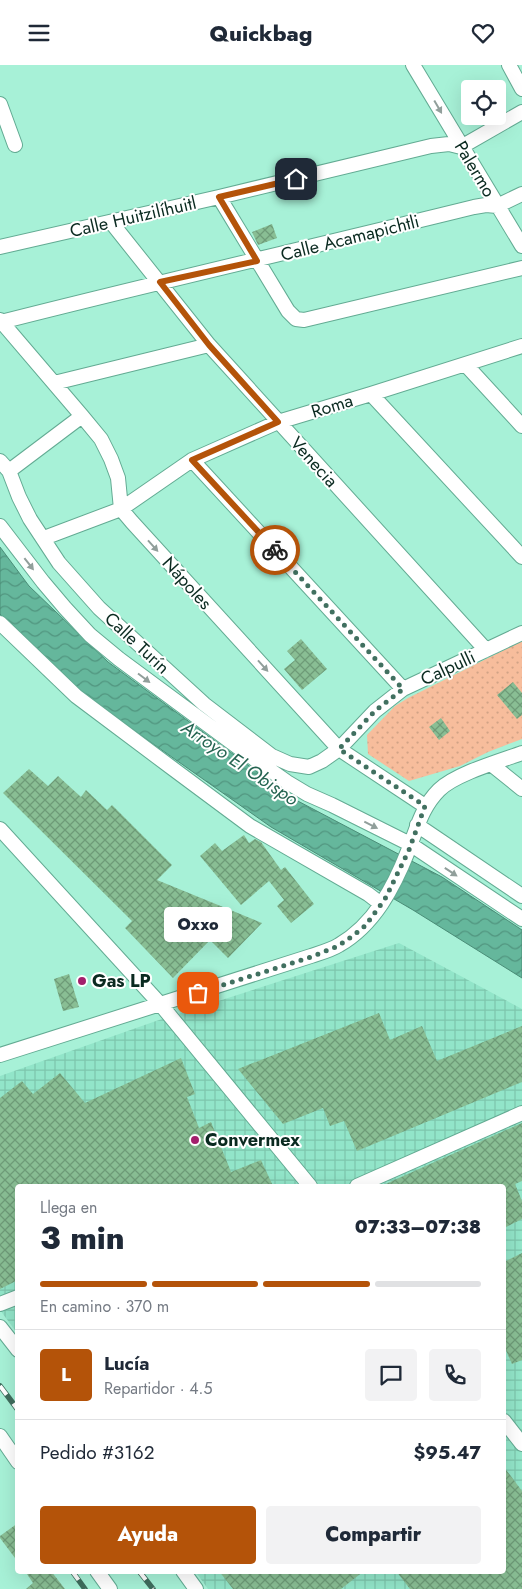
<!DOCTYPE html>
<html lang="es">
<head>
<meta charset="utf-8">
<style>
  :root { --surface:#fff; --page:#f2f2f3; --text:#1f2937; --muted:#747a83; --line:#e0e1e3; --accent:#b45309 }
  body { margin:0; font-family:Jost,sans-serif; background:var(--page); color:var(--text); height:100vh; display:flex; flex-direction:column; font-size:19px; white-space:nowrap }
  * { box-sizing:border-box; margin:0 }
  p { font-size:16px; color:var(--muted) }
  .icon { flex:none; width:28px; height:28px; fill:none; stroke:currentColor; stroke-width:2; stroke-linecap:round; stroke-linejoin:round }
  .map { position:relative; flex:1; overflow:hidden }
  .sheet { position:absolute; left:15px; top:1119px; width:491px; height:390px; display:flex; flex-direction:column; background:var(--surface); border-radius:5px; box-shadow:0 5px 20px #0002 }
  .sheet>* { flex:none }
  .buttons { position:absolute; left:461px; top:15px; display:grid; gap:10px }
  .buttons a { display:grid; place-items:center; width:45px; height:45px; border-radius:5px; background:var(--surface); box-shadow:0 5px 20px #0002; font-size:25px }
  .pin { position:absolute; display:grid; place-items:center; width:42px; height:42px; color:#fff; margin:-21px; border-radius:10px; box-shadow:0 2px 8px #0006 }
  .courier { position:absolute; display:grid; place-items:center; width:50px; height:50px; margin:-25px; border:4px solid #b45309; border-radius:50%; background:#fff; color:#222; box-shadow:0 1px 6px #0007 }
  .bubble { position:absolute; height:35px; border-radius:5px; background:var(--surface); box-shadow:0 5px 20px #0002; font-size:16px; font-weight:800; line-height:35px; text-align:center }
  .overview em { font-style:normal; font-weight:800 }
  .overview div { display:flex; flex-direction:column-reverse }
  .overview { display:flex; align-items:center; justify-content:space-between; height:85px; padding:0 25px }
  h1 { font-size:32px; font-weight:800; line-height:38px }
  .bar { display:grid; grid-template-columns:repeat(4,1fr); gap:8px 5px; align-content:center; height:60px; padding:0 25px }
  .bar i { height:6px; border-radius:4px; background:var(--line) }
  .bar .on { background:var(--accent) }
  .bar p { grid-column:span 4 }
  .line { display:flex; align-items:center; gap:12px; padding:0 25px; border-top:1px solid var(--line) }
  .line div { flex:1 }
  .round { display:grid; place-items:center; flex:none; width:52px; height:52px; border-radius:5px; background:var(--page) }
  .button { display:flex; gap:10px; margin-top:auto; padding:10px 25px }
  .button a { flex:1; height:58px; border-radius:5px; background:var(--accent); color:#fff; font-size:20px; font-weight:800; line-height:58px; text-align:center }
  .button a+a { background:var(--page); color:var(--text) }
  header { display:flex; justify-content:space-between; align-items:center; height:65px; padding:0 25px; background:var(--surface); font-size:22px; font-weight:800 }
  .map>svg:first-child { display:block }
  .industrial { fill:url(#industrial-grid) }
  .grass { fill:url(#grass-dots) }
  .water { fill:url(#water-waves); stroke:#4a8d77 }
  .building { fill:url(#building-cross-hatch) }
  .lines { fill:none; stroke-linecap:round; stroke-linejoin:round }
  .minor-casing { stroke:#63ab93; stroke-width:16 }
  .minor { stroke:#fff; stroke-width:14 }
  .rail-casing { stroke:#3f6d5d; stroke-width:5.5 }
  .rail { stroke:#fff; stroke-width:4; stroke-dasharray:11; stroke-linecap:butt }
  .oneway { fill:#919f9b }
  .done { stroke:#417060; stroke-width:5; stroke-dasharray:0 9 }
  .route { stroke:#b45309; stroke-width:6 }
  .poi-dot { fill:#a31f6c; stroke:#fff; stroke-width:2 }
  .labels { text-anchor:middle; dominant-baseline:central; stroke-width:4; stroke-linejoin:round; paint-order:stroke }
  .street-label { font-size:18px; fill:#0a2a20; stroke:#fff }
  .poi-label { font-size:18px; font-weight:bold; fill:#0a2a20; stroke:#fff; text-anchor:start }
  .water-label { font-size:19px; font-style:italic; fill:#256451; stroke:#fff }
</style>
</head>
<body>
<header><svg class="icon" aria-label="menu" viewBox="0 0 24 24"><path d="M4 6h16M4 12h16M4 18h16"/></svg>Quickbag<svg class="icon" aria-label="heart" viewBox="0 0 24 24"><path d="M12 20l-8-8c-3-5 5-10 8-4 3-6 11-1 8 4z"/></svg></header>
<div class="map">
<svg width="522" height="1524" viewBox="0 0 522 1524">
  <defs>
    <pattern id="industrial-grid" width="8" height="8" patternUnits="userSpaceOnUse" patternTransform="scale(1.25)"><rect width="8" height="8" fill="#92e5c9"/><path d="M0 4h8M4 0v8" fill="none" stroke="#7dc5ac"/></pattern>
    <pattern id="grass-dots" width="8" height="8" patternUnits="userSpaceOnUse" patternTransform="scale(1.25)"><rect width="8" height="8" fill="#f7bd9c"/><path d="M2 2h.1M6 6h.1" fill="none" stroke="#d2a386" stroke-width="1.8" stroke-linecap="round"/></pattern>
    <pattern id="water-waves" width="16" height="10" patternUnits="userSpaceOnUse" patternTransform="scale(1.25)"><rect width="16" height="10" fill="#65b79c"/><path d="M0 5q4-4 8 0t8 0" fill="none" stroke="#51957f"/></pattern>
    <pattern id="building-cross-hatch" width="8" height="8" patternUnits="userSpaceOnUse" patternTransform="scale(1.25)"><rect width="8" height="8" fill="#89be94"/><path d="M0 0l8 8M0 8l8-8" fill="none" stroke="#6e9b78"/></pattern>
  </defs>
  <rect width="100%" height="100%" fill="#a7f1d7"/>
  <path class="industrial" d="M399 878 522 944V1524H208L195 1506H504V1121H18L17 1268 0 1245V1011L156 956Z"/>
  <path class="grass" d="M522 576V674L488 687 460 701 409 716 368 689 367 670 395 641 408 633Z"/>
  <path class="water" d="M0 482 29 521 108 597 294 734 442 812 522 865V913L413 845 271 762 81 628 0 549Z"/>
  <path class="building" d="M272 159 277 173 258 180 252 167Z
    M301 574 327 604 302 625 284 604 295 595 287 586Z
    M513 617 522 628V650L517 654 497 630Z
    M441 653 450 666 439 675 429 662Z
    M29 704 48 721 58 711 81 732 86 725 107 745 112 740 172 800 157 815 262 858 228 893 210 875 173 913 125 863 132 856 3 728Z
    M244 770 249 778 255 774 261 777 281 805 285 802 314 839 291 858 277 841 284 835 269 816 241 840 200 791 215 778 222 786Z
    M69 909 79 942 63 946 54 914Z
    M379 948 390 975 422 961 437 996 522 961V1017L357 1086 344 1056 330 1061 323 1043 283 1059 238 1004Z
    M181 993 195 1029 187 1032 199 1063 211 1057 231 1107 261 1095 273 1121H18V1215L0 1224V1033L22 1016 33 1029 60 1008 85 1038Z
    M522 1058V1116L515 1119 522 1136V1154L504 1163V1121H381Z
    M522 1188V1295L512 1299 504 1281V1197Z
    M504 1402 522 1426V1524H410L396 1506H504Z
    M18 1458V1497L0 1473V1471Z
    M25 1506H51L65 1524H26L33 1518Z
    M219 1506H364L341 1524H233Z"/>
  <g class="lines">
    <defs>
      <path id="minor" d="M413 0 522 181
        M509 0 522 24
        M0 39 15 80
        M219 132 288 246 296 254 304 255 522 203
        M111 157 209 280 486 585
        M0 182 219 132 431 81 449 79 461 82 522 47
        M0 255 82 351 101 374 111 394 118 413 121 444 132 457 339 684 425 741
        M1 257C158 217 316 181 474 142L486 140 497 141 522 129
        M466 300 522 361
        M54 318 209 280
        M371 329 522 492
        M192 395 403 624
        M0 396 9 406 19 432 30 454 59 498 99 543 204 639 272 691 290 699 309 702 322 696 339 684 375 646 403 624 522 568
        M9 406 82 351
        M0 461 43 517 65 543 90 570 119 594 246 688 287 717 307 729 332 740 410 779 522 854
        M44 473 121 444 192 395 278 357 371 329 522 281
        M0 558 76 631 172 703 250 761 368 829 381 839
        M491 699 522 724
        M417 760 522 831
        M0 764 161 940 310 1121
        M0 990 311 891C320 888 331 885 339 880 374 860 394 822 408 786 417 764 421 743 439 725 455 709 500 696 522 688
        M357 1121 522 1048
        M0 1239 18 1232
        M0 1262 18 1285
        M504 1356 522 1379
        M0 1371 18 1397
        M97 1506 110 1524
        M183 1506 196 1524"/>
    </defs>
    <use href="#minor" class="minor-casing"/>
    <use href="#minor" class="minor"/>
    <defs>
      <path id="rail" d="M0 1321 18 1345
        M72 1506 85 1524
        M139 1506 153 1524"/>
    </defs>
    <use href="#rail" class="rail-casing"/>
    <use href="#rail" class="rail"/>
  </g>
  <defs><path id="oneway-solid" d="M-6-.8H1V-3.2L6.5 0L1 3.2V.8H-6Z" transform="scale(1.25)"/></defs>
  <g class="oneway">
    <use href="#oneway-solid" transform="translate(438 42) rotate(60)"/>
    <use href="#oneway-solid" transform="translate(153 481) rotate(48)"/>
    <use href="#oneway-solid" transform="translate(29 499) rotate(52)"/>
    <use href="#oneway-solid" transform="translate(263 601) rotate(48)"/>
    <use href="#oneway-solid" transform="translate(144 613) rotate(37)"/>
    <use href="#oneway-solid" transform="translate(371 760) rotate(27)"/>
    <use href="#oneway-solid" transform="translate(451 807) rotate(34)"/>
  </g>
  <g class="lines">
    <path class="done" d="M198 928 311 892 338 881 354 870 365 861 385 834 409 785 425 741 339 684 375 646 403 624 275 485"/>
    <path class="route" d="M275 485 192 395 278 357 209 280 160 217 257 196 219 132 296 114"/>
  </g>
  <g class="poi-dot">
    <circle cx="82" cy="916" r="5"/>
    <circle cx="195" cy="1075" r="5"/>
  </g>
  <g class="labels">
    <g class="street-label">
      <text transform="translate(475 104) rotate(59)">Palermo</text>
      <text transform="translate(133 152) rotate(-13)">Calle Huitzilíhuitl</text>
      <text transform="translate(350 173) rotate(-14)">Calle Acamapichtli</text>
      <text transform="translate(332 341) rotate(-17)">Roma</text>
      <text transform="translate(314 397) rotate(48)">Venecia</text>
      <text transform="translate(187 518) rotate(48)">Nápoles</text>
      <text transform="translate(137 578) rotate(43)">Calle Turín</text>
      <text transform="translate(448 603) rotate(-25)">Calpulli</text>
    </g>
    <g class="poi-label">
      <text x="92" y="916">Gas LP</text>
      <text x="205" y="1075">Convermex</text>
    </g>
    <g class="water-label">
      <text transform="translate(240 698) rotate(34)">Arroyo El Obispo</text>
    </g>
  </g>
</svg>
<div class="buttons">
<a><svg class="icon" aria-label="locate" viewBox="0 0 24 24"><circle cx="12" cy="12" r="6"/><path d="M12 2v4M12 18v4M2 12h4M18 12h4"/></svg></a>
</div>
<div class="pin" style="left:198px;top:928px;background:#ea580c"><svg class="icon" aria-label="bag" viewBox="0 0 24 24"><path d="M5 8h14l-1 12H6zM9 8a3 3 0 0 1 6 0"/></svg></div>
<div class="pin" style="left:296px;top:114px;background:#1f2937"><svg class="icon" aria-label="home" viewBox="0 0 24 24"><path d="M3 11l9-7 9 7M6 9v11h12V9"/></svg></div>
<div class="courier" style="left:275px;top:485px"><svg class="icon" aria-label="bike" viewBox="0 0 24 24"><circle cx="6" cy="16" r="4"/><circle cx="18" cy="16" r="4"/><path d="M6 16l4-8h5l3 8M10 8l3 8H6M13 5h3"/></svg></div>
<div class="bubble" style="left:164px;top:842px;width:68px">Oxxo</div>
<section class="sheet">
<div class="overview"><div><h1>3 min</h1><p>Llega en</p></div><em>07:33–07:38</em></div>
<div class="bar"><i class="on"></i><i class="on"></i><i class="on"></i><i></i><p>En camino · 370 m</p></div>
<div class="line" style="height:90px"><b class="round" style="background:var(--accent);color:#fff">L</b><div><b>Lucía</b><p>Repartidor · 4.5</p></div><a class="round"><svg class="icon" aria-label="chat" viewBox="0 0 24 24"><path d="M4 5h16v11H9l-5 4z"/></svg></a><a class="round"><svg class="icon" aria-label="phone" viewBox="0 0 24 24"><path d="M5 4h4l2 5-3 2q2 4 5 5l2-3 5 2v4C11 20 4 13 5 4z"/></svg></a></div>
<div class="line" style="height:65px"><div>Pedido #3162</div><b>$95.47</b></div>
<div class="button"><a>Ayuda</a><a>Compartir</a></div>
</section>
</div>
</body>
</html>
